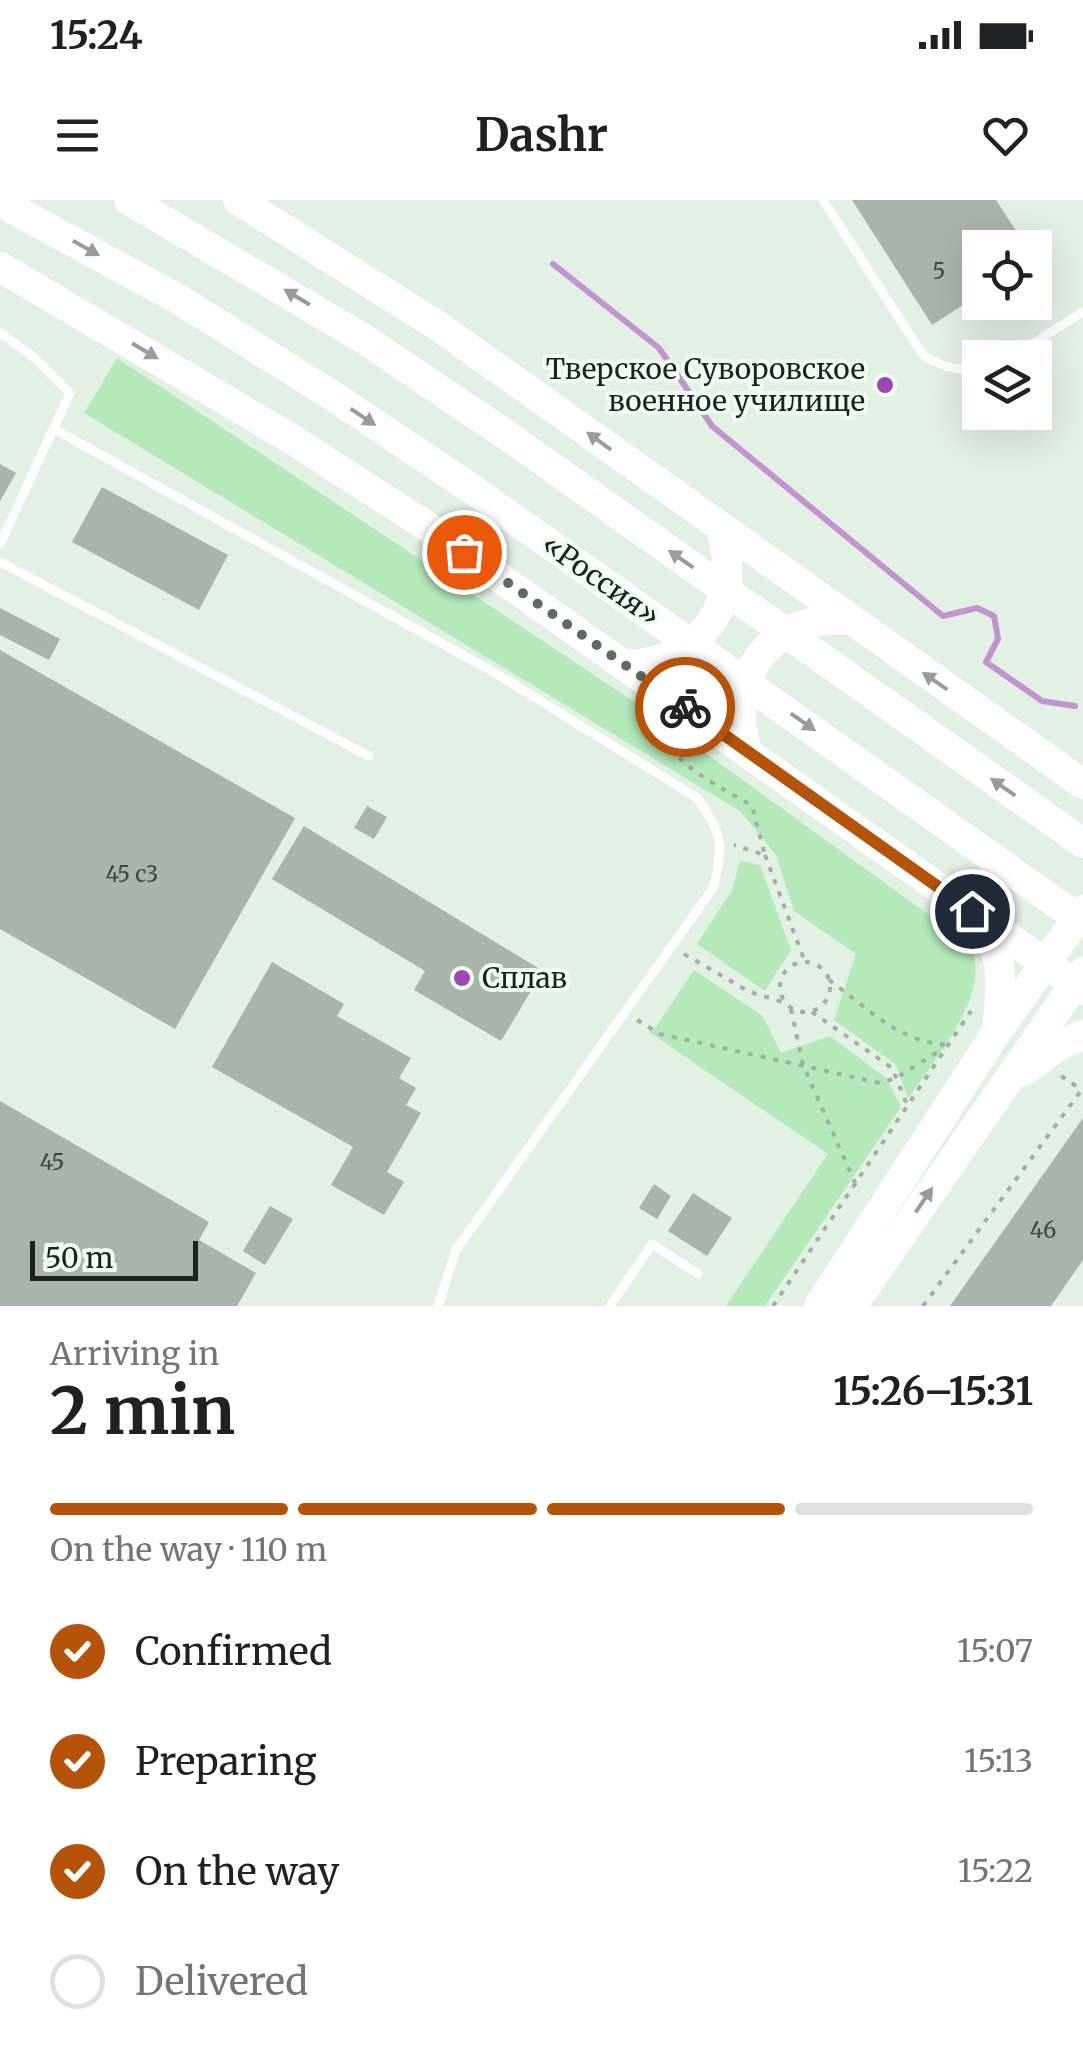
<!DOCTYPE html>
<html lang="en">
<head>
<meta charset="utf-8">
<style>
  :root { --surface:#fff; --page:#f2f2f2; --text:#202124; --muted:#757577; --line:#e0e0e0; --accent:#b45309 }
  body { margin:0; font-family:Merriweather,serif; background:var(--page); color:var(--text); height:100vh; display:flex; flex-direction:column; font-size:38px; white-space:nowrap }
  * { box-sizing:border-box; margin:0 }
  p { font-size:32px; color:var(--muted) }
  .icon { flex:none; width:55px; height:55px; fill:none; stroke:currentColor; stroke-width:2; stroke-linecap:round; stroke-linejoin:round }
  .map { position:relative; height:1106px; overflow:hidden }
  .sheet { display:flex; flex-direction:column; background:var(--surface); flex:1 }
  .sheet>* { flex:none }
  .tools { position:absolute; left:962px; top:30px; display:grid; gap:20px }
  .tools a { display:grid; place-items:center; width:90px; height:90px; border-radius:0px; background:var(--surface); box-shadow:0 10px 40px #0002; font-size:50px }
  .scale { position:absolute; left:30px; bottom:25px; width:168px; box-sizing:border-box; padding-left:10px; border:5px solid #1d221e; border-top:0; font-size:28px; line-height:35px; white-space:nowrap; color:#1d221e; -webkit-text-stroke:8px #f0fdf2; paint-order:stroke }
  .pin { position:absolute; display:grid; place-items:center; width:85px; height:85px; color:#fff; margin:-42px; border:5px solid #fff; border-radius:50%; box-shadow:0 2px 10px #0007 }
  .courier { position:absolute; display:grid; place-items:center; width:100px; height:100px; margin:-50px; border:8px solid #b45309; border-radius:50%; background:#fff; color:#222; box-shadow:0 2px 12px #0007 }
  .overview em { font-style:normal; font-weight:700 }
  .overview div { display:flex; flex-direction:column-reverse }
  .overview { display:flex; align-items:center; justify-content:space-between; height:170px; padding:0 50px }
  h1 { font-size:65px; font-weight:700; line-height:75px }
  .bar { display:grid; grid-template-columns:repeat(4,1fr); gap:15px 10px; align-content:center; height:120px; padding:0 50px }
  .bar i { height:12px; border-radius:8px; background:var(--line) }
  .bar .selected { background:var(--accent) }
  .bar p { grid-column:span 4 }
  ol { padding:0 50px; list-style:none }
  li { display:flex; align-items:center; gap:30px; height:110px }
  li p { margin-inline-start:auto }
  li .icon { padding:10px; border-radius:50%; background:var(--accent); color:#fff; stroke-width:4 }
  li:last-child { color:var(--muted) }
  li i { width:55px; height:55px; border:5px solid var(--line); border-radius:50% }
  .status { display:flex; justify-content:space-between; align-items:center; height:70px; padding:0 50px; background:var(--surface); direction:ltr }
  .status svg { height:28px; fill:currentColor }
  header { display:flex; justify-content:space-between; align-items:center; height:130px; padding:0 50px; background:var(--surface); font-size:45px; font-weight:700 }
  .map>svg:first-child { display:block }
  .green { fill:#b4eaba }
  .lines { fill:none; stroke-linecap:round; stroke-linejoin:round }
  .stream { stroke:#c293cf; stroke-width:6 }
  .building { fill:#a9b5aa }
  .path { stroke:#a3ada4; stroke-width:4; stroke-dasharray:5 8; stroke-linecap:butt }
  .service { stroke:#fff; stroke-width:9 }
  .primary { stroke:#fff; stroke-width:30 }
  .trunk { stroke:#fff; stroke-width:30 }
  .oneway { fill:#999c9a }
  .done { stroke:#626a63; stroke-width:10; stroke-dasharray:0 18 }
  .route { stroke:#b45309; stroke-width:12 }
  .poi-dot { fill:#9e47b4; stroke:#f0fdf2; stroke-width:4 }
  .labels { text-anchor:middle; dominant-baseline:central; stroke-width:8; stroke-linejoin:round; paint-order:stroke }
  .number-label { font-size:22px; fill:#404741 }
  .poi-label { font-size:28px; fill:#1d221e; stroke:#f0fdf2; text-anchor:end }
  .street-label { font-size:28px; fill:#1d221e; stroke:#f0fdf2 }
</style>
</head>
<body>
<div class="status"><b>15:24</b><svg viewBox="0 0 49 12"><path d="M0 12V9h3v3zM5 12V6h3v6zM10 12V3h3v9zM15 12V0h3v12zM26 1h20v11H26zM47 4h2v5h-2z"/></svg></div>
<header><svg class="icon" aria-label="menu" viewBox="0 0 24 24"><path d="M4 6h16M4 12h16M4 18h16"/></svg>Dashr<svg class="icon" aria-label="heart" viewBox="0 0 24 24"><path d="M12 20l-8-8c-3-5 5-10 8-4 3-6 11-1 8 4z"/></svg></header>
<div class="map">
<svg width="1083" height="1106" viewBox="0 0 1083 1106">
  <rect width="100%" height="100%" fill="#e3f0e4"/>
  <path class="green" d="M117 158 642 507 969 744C996 790 933 861 908 899L896 865 834 820 856 754 794 711 776 655 740 611 84 213Z
    M740 661 760 665 791 750 765 791 697 744 732 690Z
    M694 770 763 816 781 853 830 836 886 878 901 907 765 1106H726L828 954 649 832 656 827Z"/>
  <g class="lines">
    <path class="stream" d="M553 64 659 148 712 226 943 416 977 408 994 416 998 439 986 462 1042 501 1075 506"/>
  </g>
  <path class="building" d="M852 0H996L1027 48H980V94L932 125Z
    M0 264 16 273 0 301Z
    M102 287 228 355 199 410 72 342Z
    M0 408 60 439 49 460 0 435Z
    M0 450 295 618 175 829 0 729Z
    M367 606 387 617 374 639 354 628Z
    M304 626 543 771 501 841 414 790 425 771 272 679Z
    M272 762 344 804 337 816 411 858 399 878 416 888 406 905 421 913 387 972 404 982 384 1015 331 985 353 947 212 867Z
    M0 901 209 1022 199 1040 256 1073 237 1106H0Z
    M1083 918V1060L1051 1106H950Z
    M654 984 671 996 657 1019 639 1008Z
    M693 993 732 1018 707 1056 668 1031Z
    M270 1006 293 1019 265 1065 243 1051Z"/>
  <g class="lines">
    <path class="path" d="M661 524C666 564 721 586 752 606L765 655 734 645
      M765 655 805 762
      M684 754 750 792 783 802
      M780 787a25 25 0 1 1 50 0a25 25 0 1 1-50 0Z
      M829 780C868 808 899 843 949 845
      M791 809 803 865 856 985
      M812 812 892 868 908 907
      M637 820 660 834 880 883 896 878 944 848
      M1061 876 1082 890
      M773 1106 971 811
      M923 1106 1083 888"/>
    <path class="service" d="M823 0 923 155C943 167 957 172 980 168
      M0 133 34 157 70 193 0 344
      M1009 158 1083 112
      M54 229 497 474 697 598C723 632 724 647 713 688L456 1050 438 1106
      M0 362 369 556
      M610 1106 652 1044 698 1074"/>
    <path class="primary" d="M238 0 438 126 1083 584
      M0 67 290 238 431 329 1083 790
      M627 465C703 462 745 398 720 327
      M747 551C723 478 772 414 849 420
      M981 721C1006 756 1001 790 997 830
      M1022 872 1060 845 1083 835
      M819 1106 996 833 1083 710
      M852 1106 1083 772"/>
    <path class="trunk" d="M129 0 364 139 502 232 1083 643
      M0 2 180 100 333 196 469 287 1083 722"/>
  </g>
  <defs><path id="oneway-solid" d="M-6-.8H1V-3.2L6.5 0L1 3.2V.8H-6Z" transform="scale(2.5)"/></defs>
  <g class="oneway">
    <use href="#oneway-solid" transform="translate(86 48) rotate(29)"/>
    <use href="#oneway-solid" transform="translate(297 97) rotate(-149)"/>
    <use href="#oneway-solid" transform="translate(145 151) rotate(31)"/>
    <use href="#oneway-solid" transform="translate(363 217) rotate(34)"/>
    <use href="#oneway-solid" transform="translate(599 241) rotate(-144)"/>
    <use href="#oneway-solid" transform="translate(681 359) rotate(-145)"/>
    <use href="#oneway-solid" transform="translate(935 481) rotate(-145)"/>
    <use href="#oneway-solid" transform="translate(803 522) rotate(35)"/>
    <use href="#oneway-solid" transform="translate(1003 587) rotate(-145)"/>
    <use href="#oneway-solid" transform="translate(924 1000) rotate(-56)"/>
  </g>
  <g class="lines">
    <path class="done" d="M464 352 685 507"/>
    <path class="route" d="M685 507 972 711"/>
  </g>
  <g class="poi-dot">
    <circle cx="885" cy="185" r="10"/>
    <circle cx="462" cy="778" r="10"/>
  </g>
  <g class="labels">
    <g class="number-label">
      <text x="939" y="71">5</text>
      <text x="132" y="674">45 с3</text>
      <text x="52" y="962">45</text>
      <text x="1043" y="1030">46</text>
    </g>
    <g class="poi-label">
      <text x="865" y="169">Тверское Суворовское<tspan x="865" dy="32">военное училище</tspan></text>
      <text x="482" y="778" text-anchor="start">Сплав</text>
    </g>
    <g class="street-label">
      <text transform="translate(601 380) rotate(35)">«Россия»</text>
    </g>
  </g>
</svg>
<div class="tools">
<a><svg class="icon" aria-label="locate" viewBox="0 0 24 24"><circle cx="12" cy="12" r="6"/><path d="M12 2v4M12 18v4M2 12h4M18 12h4"/></svg></a>
<a><svg class="icon" aria-label="layers" viewBox="0 0 24 24"><path d="M12 4l9 5-9 5-9-5zM3 14l9 5 9-5"/></svg></a>
</div>
<div class="scale">50 m</div>
<div class="pin" style="left:464px;top:352px;background:#ea580c"><svg class="icon" aria-label="bag" viewBox="0 0 24 24"><path d="M5 8h14l-1 12H6zM9 8a3 3 0 0 1 6 0"/></svg></div>
<div class="pin" style="left:972px;top:711px;background:#1f2937"><svg class="icon" aria-label="home" viewBox="0 0 24 24"><path d="M3 11l9-7 9 7M6 9v11h12V9"/></svg></div>
<div class="courier" style="left:685px;top:507px"><svg class="icon" aria-label="bike" viewBox="0 0 24 24"><circle cx="6" cy="16" r="4"/><circle cx="18" cy="16" r="4"/><path d="M6 16l4-8h5l3 8M10 8l3 8H6M13 5h3"/></svg></div>
</div>
<section class="sheet">
<div class="overview"><div><h1>2 min</h1><p>Arriving in</p></div><em>15:26–15:31</em></div>
<div class="bar"><i class="selected"></i><i class="selected"></i><i class="selected"></i><i></i><p>On the way · 110 m</p></div>
<ol>
<li><svg class="icon" aria-label="check" viewBox="0 0 24 24"><path d="M5 12l5 5 9-10"/></svg>Confirmed<p>15:07</p></li>
<li><svg class="icon" aria-label="check" viewBox="0 0 24 24"><path d="M5 12l5 5 9-10"/></svg>Preparing<p>15:13</p></li>
<li><svg class="icon" aria-label="check" viewBox="0 0 24 24"><path d="M5 12l5 5 9-10"/></svg>On the way<p>15:22</p></li>
<li><i></i>Delivered</li>
</ol>
</section>
</body>
</html>
